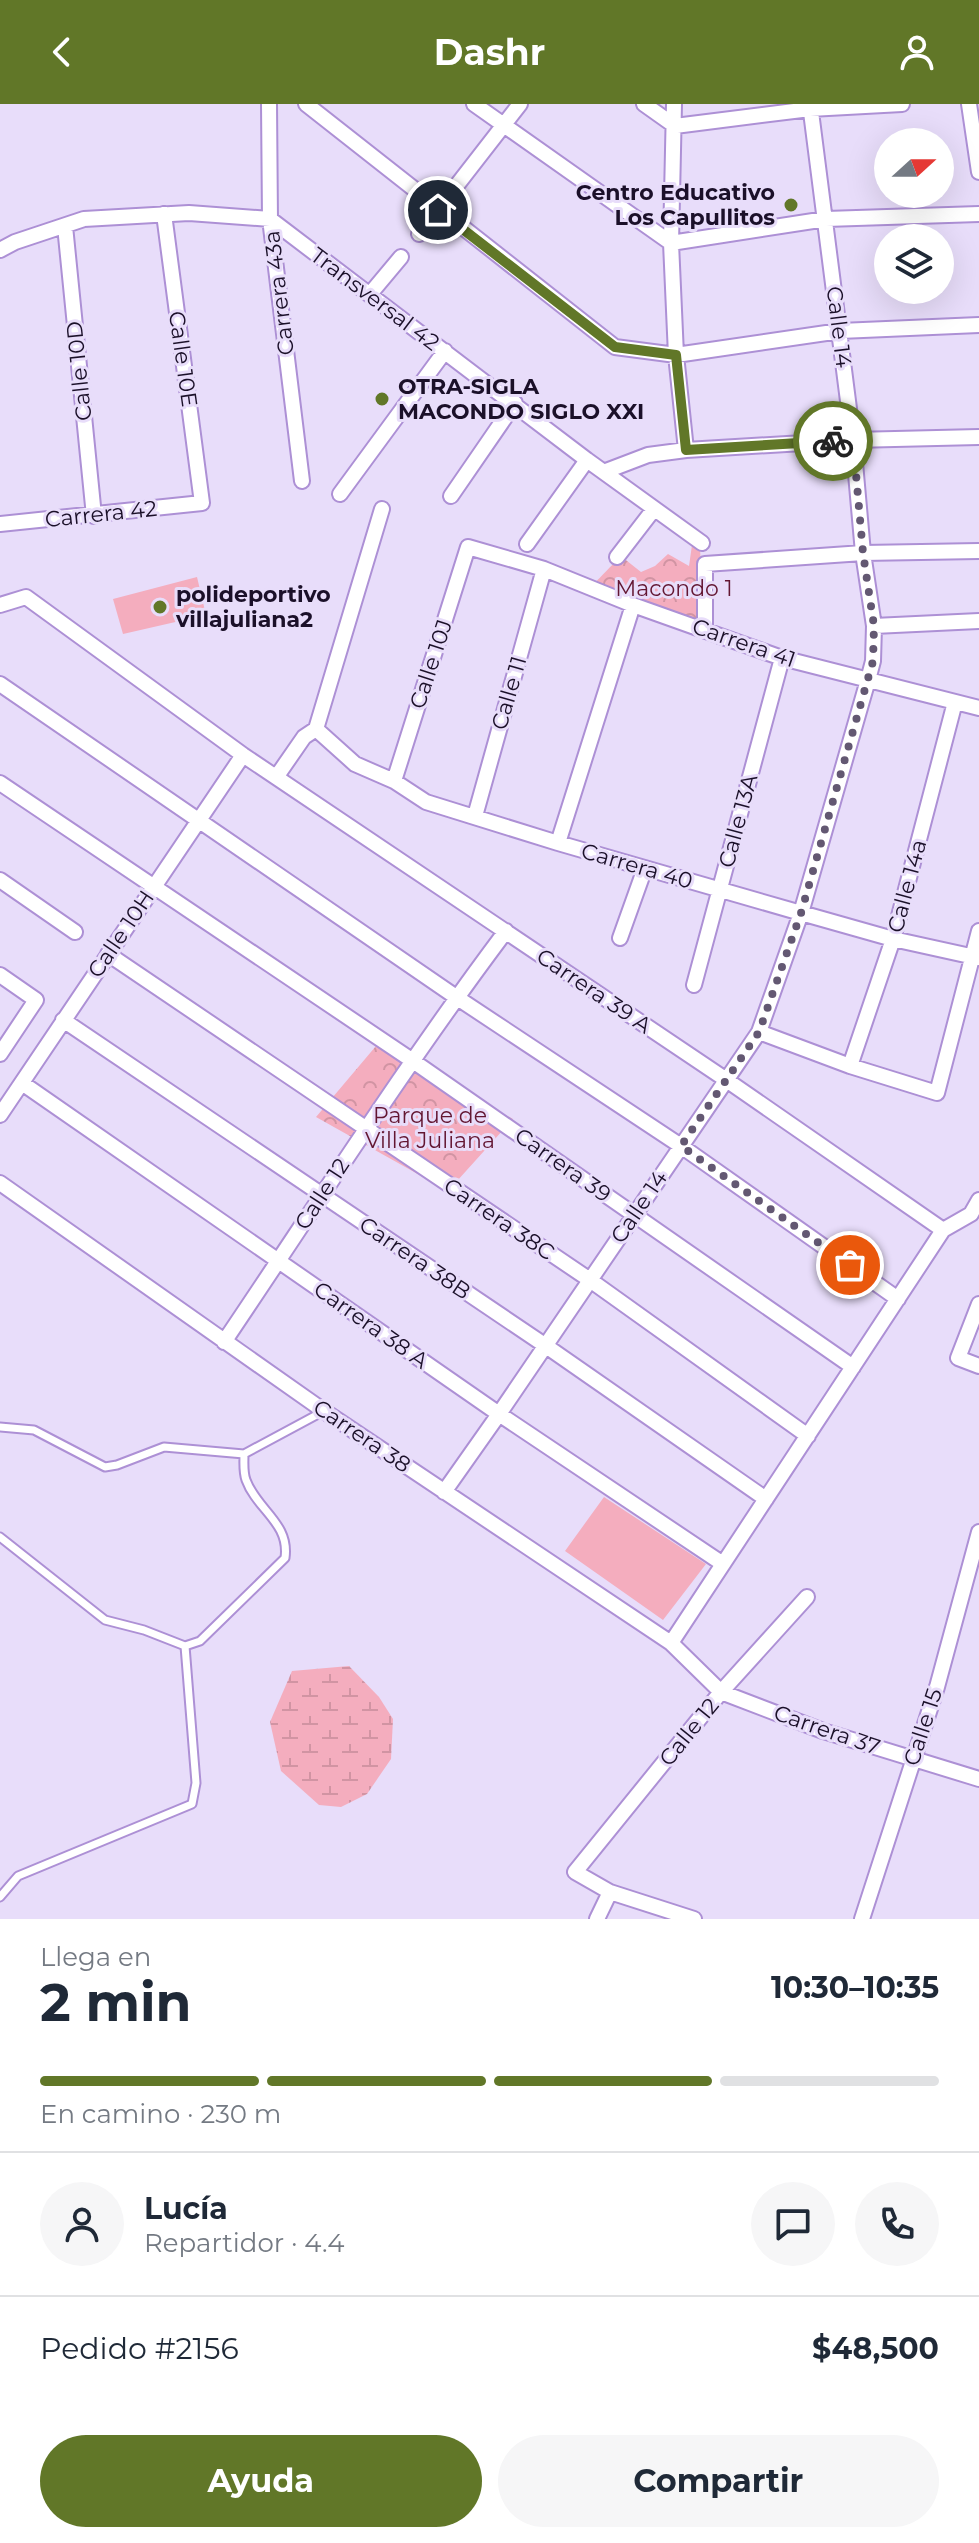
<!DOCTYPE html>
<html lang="es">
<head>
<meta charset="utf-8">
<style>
  :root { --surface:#fff; --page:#f6f6f7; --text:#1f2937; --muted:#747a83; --line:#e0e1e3; --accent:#617728 }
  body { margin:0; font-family:Montserrat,sans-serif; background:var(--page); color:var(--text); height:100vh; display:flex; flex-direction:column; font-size:30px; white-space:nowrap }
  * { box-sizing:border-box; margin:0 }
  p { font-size:26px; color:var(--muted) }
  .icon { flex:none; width:44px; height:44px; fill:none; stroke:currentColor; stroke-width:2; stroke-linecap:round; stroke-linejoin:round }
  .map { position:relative; height:1815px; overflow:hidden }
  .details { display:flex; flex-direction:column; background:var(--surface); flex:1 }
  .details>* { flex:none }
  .needle { width:52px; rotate:69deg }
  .tools { position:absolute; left:874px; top:24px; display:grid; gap:16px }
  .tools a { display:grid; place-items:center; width:80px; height:80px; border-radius:50%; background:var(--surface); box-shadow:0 8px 32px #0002; font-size:40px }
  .pin { position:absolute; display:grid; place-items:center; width:68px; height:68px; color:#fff; margin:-34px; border:4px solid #fff; border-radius:50%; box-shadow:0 2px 8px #0007 }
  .courier { position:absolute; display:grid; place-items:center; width:80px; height:80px; margin:-40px; border:6px solid #617728; border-radius:50%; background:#fff; color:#222; box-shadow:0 2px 10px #0007 }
  .overview em { font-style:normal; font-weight:700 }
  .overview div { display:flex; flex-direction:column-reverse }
  .overview { display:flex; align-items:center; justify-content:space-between; height:136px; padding:0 40px }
  h1 { font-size:52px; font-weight:700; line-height:60px }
  .bar { display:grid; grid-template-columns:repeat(4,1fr); gap:12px 8px; align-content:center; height:96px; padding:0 40px }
  .bar i { height:10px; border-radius:6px; background:var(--line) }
  .bar .on { background:var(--accent) }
  .bar p { grid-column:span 4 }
  .line { display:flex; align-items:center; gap:20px; padding:0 40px; border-top:2px solid var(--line) }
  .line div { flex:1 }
  .round { display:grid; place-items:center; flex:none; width:84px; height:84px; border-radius:42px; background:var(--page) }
  .button { display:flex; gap:16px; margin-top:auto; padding:16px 40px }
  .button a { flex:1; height:92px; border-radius:48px; background:var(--accent); color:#fff; font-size:32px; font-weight:700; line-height:92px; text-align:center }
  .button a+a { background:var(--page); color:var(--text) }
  header { display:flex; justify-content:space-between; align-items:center; height:104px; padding:0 40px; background:var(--accent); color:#fff; font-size:36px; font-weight:700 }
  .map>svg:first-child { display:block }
  .wetland { fill:url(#wetland-marsh) }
  .park { fill:url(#park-crowns) }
  .pitch { fill:#f4adbe }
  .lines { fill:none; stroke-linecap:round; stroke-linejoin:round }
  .lane-casing { stroke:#ad90d5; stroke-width:11 }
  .street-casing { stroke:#ad90d5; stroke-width:18 }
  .lane { stroke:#fff; stroke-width:7 }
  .street { stroke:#fff; stroke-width:14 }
  .done { stroke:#635872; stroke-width:8; stroke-dasharray:0 14.4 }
  .route { stroke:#617728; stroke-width:10 }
  .poi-dot { fill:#617728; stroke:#e8ddfa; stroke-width:3 }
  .labels { text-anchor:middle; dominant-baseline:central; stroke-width:6; stroke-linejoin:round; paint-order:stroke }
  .poi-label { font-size:22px; font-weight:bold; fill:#1b1029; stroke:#e8ddfa; text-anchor:start }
  .street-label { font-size:22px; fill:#1b1029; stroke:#e8ddfa }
  .park-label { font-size:22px; fill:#631632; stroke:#e8ddfa }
</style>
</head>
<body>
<header><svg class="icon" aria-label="back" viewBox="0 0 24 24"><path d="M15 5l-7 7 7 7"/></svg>Dashr<svg class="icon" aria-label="person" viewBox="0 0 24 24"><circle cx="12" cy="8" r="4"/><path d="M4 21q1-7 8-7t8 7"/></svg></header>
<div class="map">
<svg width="979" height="1815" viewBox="0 0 979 1815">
  <defs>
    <pattern id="wetland-marsh" width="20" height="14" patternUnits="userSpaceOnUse" patternTransform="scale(2)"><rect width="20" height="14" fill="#f4adbe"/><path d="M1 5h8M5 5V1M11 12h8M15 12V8" fill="none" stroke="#d194a3"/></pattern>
    <pattern id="park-crowns" width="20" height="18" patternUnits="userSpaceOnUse" patternTransform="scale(2)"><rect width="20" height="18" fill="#f4adbe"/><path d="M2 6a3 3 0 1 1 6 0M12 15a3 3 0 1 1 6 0" fill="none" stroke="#d194a3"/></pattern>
  </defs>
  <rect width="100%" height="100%" fill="#e8ddfa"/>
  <path class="wetland" d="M349 1562 379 1593 393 1615 391 1655 367 1690 341 1703 319 1701 281 1667 270 1618 292 1567Z"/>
  <path class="park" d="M692 441 700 442 703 521 592 481C603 472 610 461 622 453L641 468 655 462 668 450 689 462Z
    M376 942 513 1015 448 1087 316 1013Z"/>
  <path class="pitch" d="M197 473 206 511 123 530 113 495Z
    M604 1393 706 1460 663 1516 565 1447Z"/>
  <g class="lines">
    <defs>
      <path id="lane" d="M0 1323 34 1326 105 1363 117 1361 164 1343 244 1350 324 1307
        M0 1433 105 1516 144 1526 185 1542 200 1537 285 1454C290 1419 257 1406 246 1376 243 1368 244 1359 244 1350
        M0 1793 18 1772 192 1700 196 1679 185 1542"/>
      <path id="street" d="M269 0 270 115 302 377
        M306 0 615 243 676 251 840 227 979 221
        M474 0 671 139 826 115 979 110
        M644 0 675 22 810 5 902 0
        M674 0 671 139 676 251 686 346
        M969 0 979 68
        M65 122 94 412
        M419 130 520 0
        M0 146 15 138 84 115 189 109 270 115 587 356 702 439
        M370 190 401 153
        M606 367 648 351 686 346 853 336 979 333
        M340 390 445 247
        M451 392 515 299
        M0 420 202 399 164 110
        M527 440 587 356
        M617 453 654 405
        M0 501 26 493 243 651 725 975 943 1126
        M874 522 979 517
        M705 526V460L863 449 979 447
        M0 580 456 893 681 1042 898 1195
        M316 625 355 660 394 677 426 698 558 739 801 809 893 835 979 854
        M316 625 382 405
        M277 672 304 633 316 625
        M394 677 468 443 544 465 633 501 782 554 979 604
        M0 679 413 957 853 1263
        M475 712 544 465
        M558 739 633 501
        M0 776 75 828
        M620 834 645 764
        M108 850 590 1176 808 1332
        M0 871 36 896 0 950
        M694 881 782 554
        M63 916 546 1242 766 1395
        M759 928 850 962 937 989 979 827
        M850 962 893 835 955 598
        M22 979 499 1310 723 1460
        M0 1011 243 651
        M0 1079 324 1307 671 1539 721 1588 823 1627 979 1675
        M979 1200 958 1254 979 1262
        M224 1238C317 1100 406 960 506 827
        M444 1388 499 1310 759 928 801 809 868 576 873 557 874 522 863 449 853 336 810 0
        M671 1539 943 1126 971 1110 979 1096
        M597 1815 610 1788
        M694 1815 610 1788 575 1768 721 1588 807 1493
        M862 1815 937 1583 979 1428"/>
    </defs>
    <use href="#lane" class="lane-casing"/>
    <use href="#street" class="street-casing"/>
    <use href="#lane" class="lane"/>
    <use href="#street" class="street"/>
  </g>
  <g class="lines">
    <path class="done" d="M833 337 853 336 863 449 874 522 873 557 801 809 759 928 681 1042 850 1161"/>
    <path class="route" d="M438 106 615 243 676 251 686 346 833 337"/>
  </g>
  <g class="poi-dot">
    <circle cx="791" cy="101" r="8"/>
    <circle cx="382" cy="295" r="8"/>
    <circle cx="160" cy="503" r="8"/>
  </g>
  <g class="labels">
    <g class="poi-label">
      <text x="775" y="88" text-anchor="end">Centro Educativo<tspan x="775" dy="25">Los Capullitos</tspan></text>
      <text x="398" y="282">OTRA-SIGLA<tspan x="398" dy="25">MACONDO SIGLO XXI</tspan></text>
      <text x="176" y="490">polideportivo<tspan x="176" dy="25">villajuliana2</tspan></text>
    </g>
    <g class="street-label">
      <text transform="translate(279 189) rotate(-97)">Carrera 43a</text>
      <text transform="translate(375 195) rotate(37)">Transversal 42</text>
      <text transform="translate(839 223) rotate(83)">Calle 14</text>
      <text transform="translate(183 255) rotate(82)">Calle 10E</text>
      <text transform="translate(79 267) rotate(-96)">Calle 10D</text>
      <text transform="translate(101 410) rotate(-6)">Carrera 42</text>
      <text transform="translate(744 539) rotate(19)">Carrera 41</text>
      <text transform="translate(431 560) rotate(-72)">Calle 10J</text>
      <text transform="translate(509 589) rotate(-74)">Calle 11</text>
      <text transform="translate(738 717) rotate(-75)">Calle 13A</text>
      <text transform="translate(637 762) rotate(16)">Carrera 40</text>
      <text transform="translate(907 782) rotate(-75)">Calle 14a</text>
      <text transform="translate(121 830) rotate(-56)">Calle 10H</text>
      <text transform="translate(594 887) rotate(34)">Carrera 39 A</text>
      <text transform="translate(563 1061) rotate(35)">Carrera 39</text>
      <text transform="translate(322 1090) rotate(-57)">Calle 12</text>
      <text transform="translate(639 1103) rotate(-56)">Calle 14</text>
      <text transform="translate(499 1115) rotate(34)">Carrera 38C</text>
      <text transform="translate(415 1154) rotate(34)">Carrera 38B</text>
      <text transform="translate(371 1221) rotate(35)">Carrera 38 A</text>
      <text transform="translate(362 1332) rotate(34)">Carrera 38</text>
      <text transform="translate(923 1623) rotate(-72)">Calle 15</text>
      <text transform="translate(827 1626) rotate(19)">Carrera 37</text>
      <text transform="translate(689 1628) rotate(-51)">Calle 12</text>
    </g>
    <g class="park-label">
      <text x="674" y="484">Macondo 1</text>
      <text x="430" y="1011">Parque de<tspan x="430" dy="25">Villa Juliana</tspan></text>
    </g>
  </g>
</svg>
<div class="tools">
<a><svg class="needle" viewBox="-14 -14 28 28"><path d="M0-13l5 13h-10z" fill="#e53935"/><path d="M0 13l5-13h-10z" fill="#747a83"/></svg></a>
<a><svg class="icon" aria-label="layers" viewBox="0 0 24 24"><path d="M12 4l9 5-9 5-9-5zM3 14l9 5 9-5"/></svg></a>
</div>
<div class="pin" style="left:850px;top:1161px;background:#ea580c"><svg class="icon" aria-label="bag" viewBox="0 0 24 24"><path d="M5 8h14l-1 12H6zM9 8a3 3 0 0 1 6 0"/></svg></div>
<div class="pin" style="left:438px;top:106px;background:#1f2937"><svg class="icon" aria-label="home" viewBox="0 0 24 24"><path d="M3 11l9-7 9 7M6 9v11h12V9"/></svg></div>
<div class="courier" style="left:833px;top:337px"><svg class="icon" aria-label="bike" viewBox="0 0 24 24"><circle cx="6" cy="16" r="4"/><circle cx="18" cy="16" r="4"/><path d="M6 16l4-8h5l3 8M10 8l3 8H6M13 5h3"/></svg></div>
</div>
<section class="details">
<div class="overview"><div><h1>2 min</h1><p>Llega en</p></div><em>10:30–10:35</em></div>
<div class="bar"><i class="on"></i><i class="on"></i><i class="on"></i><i></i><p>En camino · 230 m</p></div>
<div class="line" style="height:144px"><a class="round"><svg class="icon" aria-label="person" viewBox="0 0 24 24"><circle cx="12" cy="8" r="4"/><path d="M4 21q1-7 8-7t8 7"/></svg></a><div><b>Lucía</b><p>Repartidor · 4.4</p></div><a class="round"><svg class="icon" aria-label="chat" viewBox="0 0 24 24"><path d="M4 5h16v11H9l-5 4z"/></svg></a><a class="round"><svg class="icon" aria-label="phone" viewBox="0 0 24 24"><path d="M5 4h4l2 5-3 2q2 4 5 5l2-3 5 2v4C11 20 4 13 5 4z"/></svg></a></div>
<div class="line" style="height:104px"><div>Pedido #2156</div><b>$48,500</b></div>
<div class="button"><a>Ayuda</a><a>Compartir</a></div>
</section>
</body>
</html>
